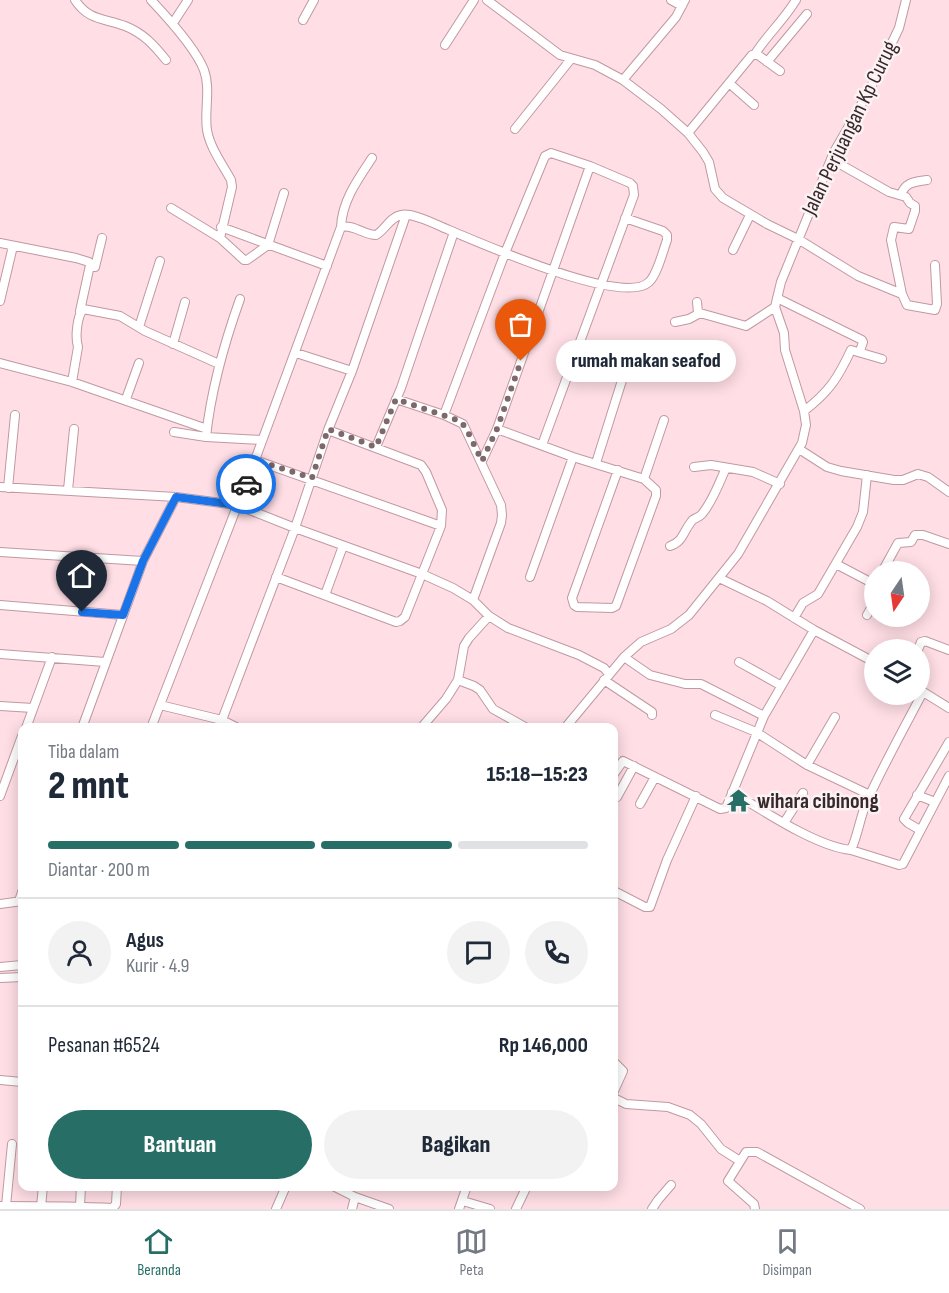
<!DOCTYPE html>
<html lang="id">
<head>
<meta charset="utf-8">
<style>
  :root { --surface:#fff; --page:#f2f2f3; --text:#1f2937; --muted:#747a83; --line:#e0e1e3; --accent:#276f66 }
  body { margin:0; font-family:"Sofia Sans Condensed",sans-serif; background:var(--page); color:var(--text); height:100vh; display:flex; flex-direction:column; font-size:22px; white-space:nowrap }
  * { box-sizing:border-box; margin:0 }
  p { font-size:20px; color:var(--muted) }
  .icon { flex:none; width:33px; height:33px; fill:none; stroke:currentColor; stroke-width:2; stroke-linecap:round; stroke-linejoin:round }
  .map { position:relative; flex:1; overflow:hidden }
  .sheet { position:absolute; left:18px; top:723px; width:600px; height:468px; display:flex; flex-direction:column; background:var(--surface); border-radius:12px; box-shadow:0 3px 15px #0003 }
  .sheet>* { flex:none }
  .needle { width:39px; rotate:193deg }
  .tools { position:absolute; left:864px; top:561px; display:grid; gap:12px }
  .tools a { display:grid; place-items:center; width:66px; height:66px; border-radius:50%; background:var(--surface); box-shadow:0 3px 15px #0003; font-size:30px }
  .pin { position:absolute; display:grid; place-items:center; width:51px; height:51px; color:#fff; margin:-62px -26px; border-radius:50% 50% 50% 0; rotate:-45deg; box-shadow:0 0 6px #0007 }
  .pin .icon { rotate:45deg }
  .courier { position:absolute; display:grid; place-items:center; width:60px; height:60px; margin:-30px; border:4px solid #1a73e8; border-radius:50%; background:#fff; color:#222; box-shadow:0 2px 8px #0007 }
  .bubble { position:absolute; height:42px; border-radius:21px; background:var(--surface); box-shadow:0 3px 15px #0003; font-size:20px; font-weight:800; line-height:42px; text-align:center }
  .overview em { font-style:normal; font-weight:800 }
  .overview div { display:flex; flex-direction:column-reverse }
  .overview { display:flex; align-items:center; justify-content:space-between; height:102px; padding:0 30px }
  h1 { font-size:39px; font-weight:800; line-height:45px }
  .bar { display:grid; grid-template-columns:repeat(4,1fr); gap:9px 6px; align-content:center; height:72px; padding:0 30px }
  .bar i { height:8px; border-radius:4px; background:var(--line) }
  .bar .current { background:var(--accent) }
  .bar p { grid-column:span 4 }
  .line { display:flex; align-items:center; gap:15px; padding:0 30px; border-top:2px solid var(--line) }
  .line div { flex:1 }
  .round { display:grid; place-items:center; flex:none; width:63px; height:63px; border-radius:32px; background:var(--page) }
  .button { display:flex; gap:12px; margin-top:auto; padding:12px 30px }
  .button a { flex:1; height:69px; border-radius:36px; background:var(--accent); color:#fff; font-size:24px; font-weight:800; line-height:69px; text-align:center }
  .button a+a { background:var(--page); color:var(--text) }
  .tab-bar { display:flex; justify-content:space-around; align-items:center; height:84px; border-top:2px solid var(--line); background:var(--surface); font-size:16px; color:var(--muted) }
  .tab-bar a { display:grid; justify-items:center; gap:3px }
  .tab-bar .current { color:var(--accent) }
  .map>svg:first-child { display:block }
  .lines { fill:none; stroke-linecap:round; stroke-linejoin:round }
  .minor-casing { stroke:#c099a1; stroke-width:10 }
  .minor { stroke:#fff; stroke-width:8 }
  .done { stroke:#7d686c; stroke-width:6; stroke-dasharray:0 10.8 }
  .route { stroke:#1a73e8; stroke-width:8 }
  .labels { text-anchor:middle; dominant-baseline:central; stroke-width:5; stroke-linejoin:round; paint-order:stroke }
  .street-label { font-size:22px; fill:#37282b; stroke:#fbf2f4 }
  .poi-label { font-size:22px; font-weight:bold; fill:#37282b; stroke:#fbf2f4; text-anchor:start }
</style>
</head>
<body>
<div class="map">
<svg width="949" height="1209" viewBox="0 0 949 1209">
  <rect width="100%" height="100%" fill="#ffdee5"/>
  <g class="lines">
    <defs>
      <path id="minor" d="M75 0C89 21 104 18 125 26 143 33 154 45 166 60
        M151 0C167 17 196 49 204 70 211 89 204 111 207 130 210 148 223 165 231 180L232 187 220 238
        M487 0 560 55 595 65 623 80 661 109 688 133 703 152 709 162 715 189 723 198 767 224 798 239 858 276 902 294 907 305 935 310 937 304 935 265
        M671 0 682 6
        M303 20 314 0
        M173 23 188 0
        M445 45 474 0
        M755 54C767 35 784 20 796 0
        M767 62 807 14
        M623 80 676 17 685 0
        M729 83 754 105
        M515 129 571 59
        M688 133 752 55H758L780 71
        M831 159 889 192 906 197 910 203 915 206V211L909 229 894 227 891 240 902 294
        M901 195C905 182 914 182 927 180
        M171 208 220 238 244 260H247L268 245 284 193
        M221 227 327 266
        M341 227C342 201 358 179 372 158
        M0 243 76 258 89 262 92 267H95L102 238
        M733 250 750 215
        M777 298 862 340 863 342 860 351
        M0 301 13 246
        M697 302 698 313
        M80 311 90 265
        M675 322 689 319 700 313 746 326 775 307
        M139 327 160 261
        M173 344 185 302
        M296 353 352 371
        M0 363 72 382 207 429
        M72 382 78 347C75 337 77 317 83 309L120 316 145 331 219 364
        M126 399 139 363
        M396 399 444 415 463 424 501 505 502 515 501 523 473 600
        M804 411C829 392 838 378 851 350L882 359
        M444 415 505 253 545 156 551 153 590 166
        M497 429 573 457 644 479 656 490V496L616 606 612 608 577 607 574 605 572 598 618 470
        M174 432 206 437 262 440
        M206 437C211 390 224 344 240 299
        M376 447 401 388 454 232
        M799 449 827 467 841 471 894 480H903L918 474 928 477 949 492
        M255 460 441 526
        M482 461 497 429 590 166 630 183 633 186 634 195 542 445
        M596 463 624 374
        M694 467 711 465 753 472 780 484
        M644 479 664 420
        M0 487 176 497 237 505 295 528 422 574 453 588 473 600 489 616 508 628 579 655 604 668 609 674
        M8 488 15 415
        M68 490 74 429
        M670 546C683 542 683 532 691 522 694 517 698 519 702 514 713 501 719 483 726 468
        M0 552 143 561
        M836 564 874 584
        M882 572 898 543 911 542 915 535H923L949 544
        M276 577 396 622 400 621 405 617 441 526 442 510 426 472 421 465 328 430
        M530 577 573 457
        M719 578 767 601 814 630 874 662
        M325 595 343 546
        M0 605 123 615
        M920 606H921
        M867 615 874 603
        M489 616 469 638 464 646 458 680 474 686 480 690 493 709 527 728
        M794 618 803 603 818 594 857 527 863 512 867 475
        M918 650 921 642 925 641 949 650
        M0 654 105 662
        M624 657 650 675 685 684H701L764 716
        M739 662 780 685
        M604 680 652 712V715
        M920 690 949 708
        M160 705 222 720 238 728
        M0 706 33 708
        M715 715 756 732 807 765 870 795
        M222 720 295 528 328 430 352 371 406 215
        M26 728 52 657
        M82 728 143 561 176 497
        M151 728 255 460 341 227C353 224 364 235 376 235 385 230 390 217 401 215 412 212 437 225 449 230 481 243 623 307 649 282 657 275 663 251 667 240V235L663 231 625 218
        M421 728 446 699 458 680
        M540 728H546
        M565 728 624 657 641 642 671 629 689 615 738 554 802 443 806 425 804 411 785 350 784 333 775 307 781 282 834 152 869 91 899 28 906 0
        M807 765 835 717
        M614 774 623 761 720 809 726 808 764 716 814 630
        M732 792C762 810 817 847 851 850 858 835 860 817 867 801 884 764 904 728 923 692
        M917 795 935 802
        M0 796 22 736
        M617 797 634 766
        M640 804 655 777
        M784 823 803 793
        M920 830 908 823 904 819 949 742
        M851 850 899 865 903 864 949 776
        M614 891 645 907H650L667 860 696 796
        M19 901 22 892
        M0 904 22 901
        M0 967 22 965
        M0 978 22 977
        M614 1062 623 1071 614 1091
        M0 1080 22 1082
        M614 1098 626 1104 668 1107 690 1115 701 1124 721 1149 740 1161
        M333 1186 355 1197
        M463 1201 490 1209
        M0 1206C37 1206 75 1206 113 1208L116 1204 117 1186
        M6 1206 12 1144
        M80 1206 81 1186
        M41 1207 43 1186
        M276 1209 286 1186
        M352 1209 355 1197 389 1209
        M459 1209 467 1186
        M516 1209 527 1186
        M652 1209 658 1200 671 1185
        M755 1209 754 1204 728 1181 746 1152H757L860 1209"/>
    </defs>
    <use href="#minor" class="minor-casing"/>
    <use href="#minor" class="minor"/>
  </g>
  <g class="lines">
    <path class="done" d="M246 484 255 460 312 478 328 429 376 447 396 399 460 421 466 428 482 461 497 429 521 361"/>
    <path class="route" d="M82 612 123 615 143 561 176 497 237 505 246 484"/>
  </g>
  <defs>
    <symbol id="temple-bare" viewBox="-9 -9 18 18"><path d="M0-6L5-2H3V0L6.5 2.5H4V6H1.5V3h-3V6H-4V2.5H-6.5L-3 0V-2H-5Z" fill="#276f66" stroke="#fbf2f4" stroke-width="2.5" paint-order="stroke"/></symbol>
  </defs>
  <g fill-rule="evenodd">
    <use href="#temple-bare" x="722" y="784" width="33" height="33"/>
  </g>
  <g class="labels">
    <g class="street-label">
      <text transform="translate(850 128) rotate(-64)">Jalan Perjuangan Kp Curug</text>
    </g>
    <g class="poi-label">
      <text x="757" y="801">wihara cibinong</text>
    </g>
  </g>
</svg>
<div class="tools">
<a><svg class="needle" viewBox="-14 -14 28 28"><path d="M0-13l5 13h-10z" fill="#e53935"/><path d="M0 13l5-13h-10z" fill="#747a83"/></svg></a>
<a><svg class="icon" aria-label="layers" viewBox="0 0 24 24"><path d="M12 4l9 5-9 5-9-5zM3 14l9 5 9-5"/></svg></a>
</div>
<div class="pin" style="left:521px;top:361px;background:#ea580c"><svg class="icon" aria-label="bag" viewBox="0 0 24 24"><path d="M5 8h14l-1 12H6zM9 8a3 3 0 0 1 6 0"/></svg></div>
<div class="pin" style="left:82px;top:612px;background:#1f2937"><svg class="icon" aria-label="home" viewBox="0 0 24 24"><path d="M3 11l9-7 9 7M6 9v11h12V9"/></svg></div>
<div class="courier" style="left:246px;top:484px"><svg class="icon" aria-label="car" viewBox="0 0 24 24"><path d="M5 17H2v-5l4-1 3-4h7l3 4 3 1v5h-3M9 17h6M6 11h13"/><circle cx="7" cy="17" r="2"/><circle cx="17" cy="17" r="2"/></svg></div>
<div class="bubble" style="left:556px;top:340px;width:180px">rumah makan seafod</div>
<section class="sheet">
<div class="overview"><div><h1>2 mnt</h1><p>Tiba dalam</p></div><em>15:18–15:23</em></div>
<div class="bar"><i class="current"></i><i class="current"></i><i class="current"></i><i></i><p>Diantar · 200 m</p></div>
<div class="line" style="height:108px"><a class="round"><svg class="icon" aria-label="person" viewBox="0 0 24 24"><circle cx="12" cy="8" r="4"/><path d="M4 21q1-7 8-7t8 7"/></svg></a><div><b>Agus</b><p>Kurir · 4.9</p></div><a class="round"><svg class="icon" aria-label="chat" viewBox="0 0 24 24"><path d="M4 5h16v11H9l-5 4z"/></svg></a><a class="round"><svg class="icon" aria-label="phone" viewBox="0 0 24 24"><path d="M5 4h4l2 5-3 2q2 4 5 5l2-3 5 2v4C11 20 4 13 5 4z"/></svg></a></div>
<div class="line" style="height:78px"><div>Pesanan #6524</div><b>Rp 146,000</b></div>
<div class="button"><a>Bantuan</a><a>Bagikan</a></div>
</section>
</div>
<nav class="tab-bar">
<a class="current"><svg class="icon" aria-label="home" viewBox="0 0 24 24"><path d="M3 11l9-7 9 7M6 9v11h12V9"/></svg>Beranda</a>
<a><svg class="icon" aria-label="map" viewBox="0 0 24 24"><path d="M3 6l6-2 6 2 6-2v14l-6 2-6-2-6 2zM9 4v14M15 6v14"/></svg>Peta</a>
<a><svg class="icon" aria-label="saved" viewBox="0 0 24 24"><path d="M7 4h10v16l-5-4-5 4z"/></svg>Disimpan</a>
</nav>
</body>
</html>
